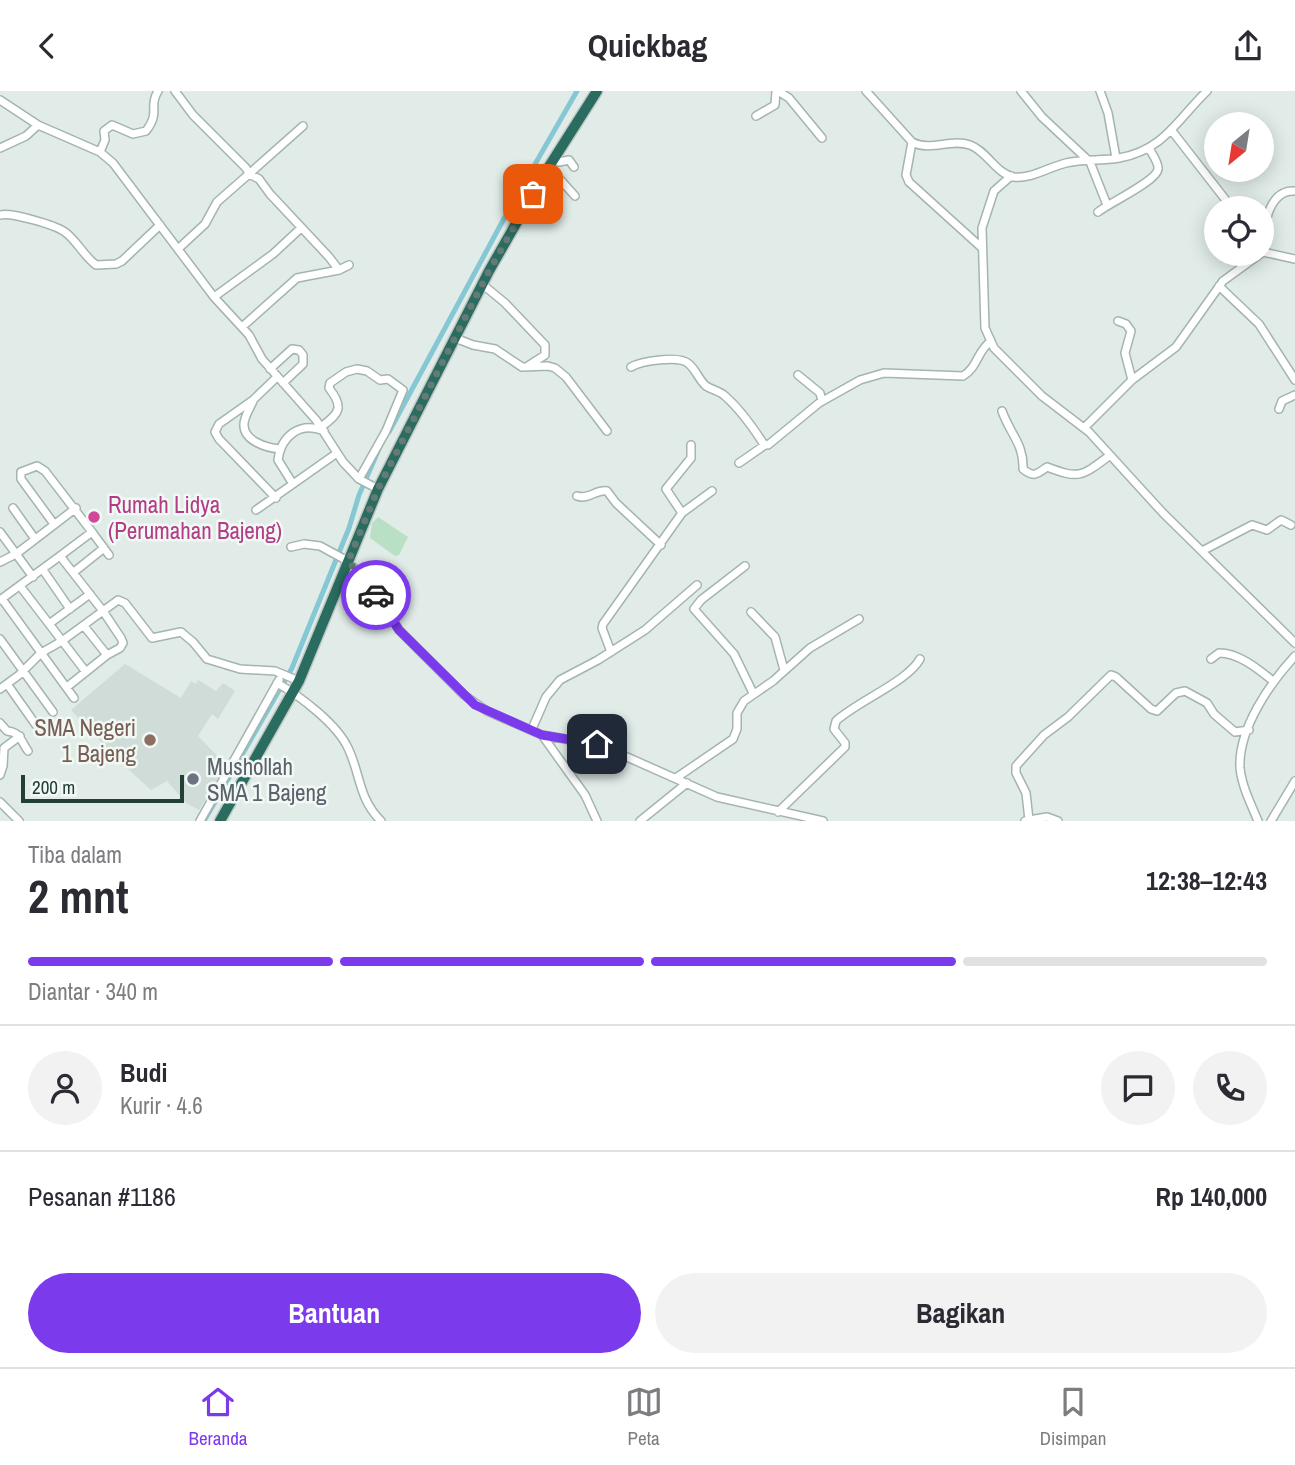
<!DOCTYPE html>
<html lang="id">
<head>
<meta charset="utf-8">
<style>
  :root { --surface:#fff; --page:#f2f2f3; --text:#2b2b33; --muted:#7c7c81; --line:#e1e1e2; --accent:#7c3aed }
  body { margin:0; font-family:"Archivo Narrow",sans-serif; background:var(--page); color:var(--text); height:100vh; display:flex; flex-direction:column; font-size:26px; white-space:nowrap }
  * { box-sizing:border-box; margin:0 }
  p { font-size:23px; color:var(--muted) }
  .icon { flex:none; width:38px; height:38px; fill:none; stroke:currentColor; stroke-width:2; stroke-linecap:round; stroke-linejoin:round }
  .map { position:relative; height:730px; overflow:hidden }
  .sheet { display:flex; flex-direction:column; background:var(--surface); flex:1 }
  .sheet>* { flex:none }
  .needle { width:46px; rotate:210deg }
  .buttons { position:absolute; left:1204px; top:21px; display:grid; gap:14px }
  .buttons a { display:grid; place-items:center; width:70px; height:70px; border-radius:50%; background:var(--surface); box-shadow:0 4px 18px #0003; font-size:35px }
  .scale { position:absolute; left:21px; bottom:18px; width:163px; box-sizing:border-box; padding-left:7px; border:4px solid #213e37; border-top:0; font-size:19px; line-height:24px; white-space:nowrap; color:#213e37; -webkit-text-stroke:5px #f2f9f5; paint-order:stroke }
  .pin { position:absolute; display:grid; place-items:center; width:60px; height:60px; color:#fff; margin:-30px; border-radius:14px; box-shadow:0 4px 10px #0006 }
  .courier { position:absolute; display:grid; place-items:center; width:70px; height:70px; margin:-35px; border:5px solid #7c3aed; border-radius:50%; background:#fff; color:#222; box-shadow:0 2px 9px #0007 }
  .summary em { font-style:normal; font-weight:700 }
  .summary div { display:flex; flex-direction:column-reverse }
  .summary { display:flex; align-items:center; justify-content:space-between; height:119px; padding:0 28px }
  h1 { font-size:46px; font-weight:700; line-height:52px }
  .bar { display:grid; grid-template-columns:repeat(4,1fr); gap:10px 7px; align-content:center; height:84px; padding:0 28px }
  .bar i { height:9px; border-radius:5px; background:var(--line) }
  .bar .on { background:var(--accent) }
  .bar p { grid-column:span 4 }
  .line { display:flex; align-items:center; gap:18px; padding:0 28px; border-top:2px solid var(--line) }
  .line div { flex:1 }
  .round { display:grid; place-items:center; flex:none; width:74px; height:74px; border-radius:37px; background:var(--page) }
  .primary-button { display:flex; gap:14px; margin-top:auto; padding:14px 28px }
  .primary-button a { flex:1; height:80px; border-radius:42px; background:var(--accent); color:#fff; font-size:28px; font-weight:700; line-height:80px; text-align:center }
  .primary-button a+a { background:var(--page); color:var(--text) }
  header { display:flex; justify-content:space-between; align-items:center; height:91px; padding:0 28px; background:var(--surface); font-size:32px; font-weight:700 }
  .tab-bar { display:flex; justify-content:space-around; align-items:center; height:98px; border-top:2px solid var(--line); background:var(--surface); font-size:19px; color:var(--muted) }
  .tab-bar a { display:grid; justify-items:center; gap:4px }
  .tab-bar .on { color:var(--accent) }
  .map>svg:first-child { display:block }
  .built { fill:#cfdcd7 }
  .green { fill:#b9dfc4 }
  .lines { fill:none; stroke-linecap:round; stroke-linejoin:round }
  .canal { stroke:#86c7d4; stroke-width:5 }
  .minor-casing { stroke:#a4b4af; stroke-width:10 }
  .highway-casing { stroke:#c1c9c7; stroke-width:13 }
  .minor { stroke:#fff; stroke-width:7 }
  .highway { stroke:#2b6c60; stroke-width:10 }
  .done { stroke:#647b75; stroke-width:7; stroke-dasharray:0 12.6 }
  .route { stroke:#7c3aed; stroke-width:9 }
  .hotel-dot { fill:#d1479c; stroke:#f2f9f5; stroke-width:2.5 }
  .education-dot { fill:#8d6e63; stroke:#f2f9f5; stroke-width:2.5 }
  .worship-dot { fill:#6b7280; stroke:#f2f9f5; stroke-width:2.5 }
  .labels { text-anchor:middle; dominant-baseline:central; stroke-width:5; stroke-linejoin:round; paint-order:stroke }
  .hotel-label { font-size:23px; fill:#b23c85; stroke:#f2f9f5; text-anchor:start }
  .education-label { font-size:23px; fill:#785e54; stroke:#f2f9f5; text-anchor:end }
  .worship-label { font-size:23px; fill:#5b616d; stroke:#f2f9f5; text-anchor:start }
</style>
</head>
<body>
<header><svg class="icon" aria-label="back" viewBox="0 0 24 24"><path d="M15 5l-7 7 7 7"/></svg>Quickbag<svg class="icon" aria-label="share" viewBox="0 0 24 24"><path d="M12 15V3M7 8l5-5 5 5M5 13v7h14v-7"/></svg></header>
<div class="map">
<svg width="1295" height="730" viewBox="0 0 1295 730">
  <rect width="100%" height="100%" fill="#e1ece8"/>
  <path class="built" d="M125 573 181 607 191 590 196 593 198 589 216 600 223 592 235 600 218 628 212 623 198 645 226 674 199 719 186 712 167 690 151 699 114 665 71 619Z"/>
  <path class="green" d="M378 426 408 446 399 464 395 465 370 447 372 432Z"/>
  <g class="lines">
    <path class="canal" d="M389 341 507 122 577 0
      M204 730 292 577 349 437 359 404 379 358"/>
    <defs>
      <path id="minor" d="M175 0 193 24 246 77 249 83 303 35
        M778 0 789 7 822 47
        M866 0 912 51C931 61 951 47 970 54 987 60 996 83 1014 86 1031 88 1049 76 1066 72 1083 68 1101 70 1119 67 1164 59 1177 29 1207 0
        M1021 0 1042 26 1090 71 1107 114
        M1100 0 1108 22 1116 67
        M0 9 38 34 100 61 113 72 214 206 249 244 262 268 316 329 343 371 359 388 378 398
        M756 25 775 14 776 0
        M1172 40 1232 117
        M912 51 906 84 909 91 982 157
        M0 57 26 45 38 34
        M100 61 105 49 104 40 112 34 133 43 146 40C161 20 148 17 158 0
        M554 69 559 71 569 69 574 76
        M549 76 575 105
        M1011 85 994 100 982 137 985 237 994 257 1042 305 1089 341 1163 422 1295 552
        M1098 121C1109 112 1157 90 1158 78 1159 72 1152 63 1149 57
        M0 124C11 121 55 134 65 141 77 150 84 165 96 174L116 173 122 170 160 134
        M1262 156C1264 136 1268 98 1295 100
        M178 158 205 133 217 111 249 83 259 88 270 103 329 166 339 179 297 187 242 236
        M1263 161 1295 168
        M339 179 349 174
        M482 193 505 212 545 254V264L528 275
        M1219 195 1259 233 1295 289
        M214 206 273 163 301 137
        M1118 230 1126 233 1131 240 1125 262 1132 289
        M455 247 473 254 495 258 522 276 548 275 555 277 566 286 607 340
        M631 276C641 270 680 264 689 273 696 279 699 289 706 295 712 299 720 300 725 305 741 319 752 335 763 352L768 354 819 312 860 289 884 282 963 285C978 276 977 260 991 250
        M270 278 292 258 299 259 303 264V273L283 292
        M798 284 820 302 822 310
        M253 310C250 317 244 326 244 333 243 350 267 357 280 358
        M1279 318 1282 310 1295 304
        M1002 320C1010 343 1024 353 1023 378 1034 387 1037 383 1047 376 1079 388 1081 386 1109 365
        M321 336C340 322 344 316 329 297L330 292 346 281 357 278 367 280 380 289 388 288 403 299 386 340 359 388
        M1085 336 1132 289 1176 256 1223 190 1263 161
        M739 372 765 354
        M293 393 337 362
        M577 405C588 409 597 398 607 400L616 412 661 454
        M276 407 219 348 215 341 219 333 253 309 277 286
        M13 417 35 448
        M256 419 293 393 278 369C281 345 300 330 324 340
        M682 422 712 400
        M54 433 21 388V381L37 375 45 380 92 441
        M0 441 33 486
        M291 456 304 453 320 455 344 468 368 490 399 539 464 604 487 620 542 644 600 654 717 706 823 730
        M1202 460 1252 434 1267 439 1281 429 1291 434
        M60 465 92 441 109 464
        M0 471 16 463 76 417
        M745 475 701 509 694 518 734 563 753 602
        M43 479 70 518
        M74 481 104 457
        M20 495 86 581
        M2 508 74 607
        M0 509 60 465 103 520 121 547 123 552 120 557 107 564
        M751 521 775 546 784 579
        M49 533 90 503
        M0 548 53 621
        M611 561 602 537 603 533 682 422 666 398 691 367V354
        M1211 568 1219 562C1239 562 1258 578 1273 590
        M277 592C300 605 337 633 348 657 361 684 358 707 381 730
        M7 593 36 634
        M67 596 107 564 84 535
        M0 598 19 584 41 562 62 550 118 509 125 512 152 547 181 541 193 551 207 568 240 578 275 580 299 590
        M0 632 7 640C20 641 21 650 28 660
        M532 638 546 606 560 589 598 569 645 539 697 494
        M542 644 585 704 597 730
        M0 684 3 675 4 657 20 645
        M676 687 733 648 737 638V622L744 610 773 590 810 557 859 528
        M0 711 19 730
        M778 721 845 656V652L834 638 836 630C858 610 907 591 920 568
        M1029 729 1047 726 1058 730
        M200 730 279 589
        M640 730 687 692
        M1025 730 1029 729 1026 702 1016 682V675L1044 644 1068 626 1111 584 1116 586 1151 618 1157 620 1176 602 1185 600 1207 612 1214 623 1235 641 1249 639
        M1258 730C1251 713 1242 696 1240 677 1238 638 1270 592 1295 565
        M1271 730 1295 690"/>
      <path id="highway" d="M220 730 299 590 378 398 489 180 543 85 597 0"/>
    </defs>
    <use href="#minor" class="minor-casing"/>
    <use href="#highway" class="highway-casing"/>
    <use href="#minor" class="minor"/>
    <use href="#highway" class="highway"/>
  </g>
  <g class="lines">
    <path class="done" d="M376 504 368 490 348 471 378 398 489 180 533 103"/>
    <path class="route" d="M376 504 399 539 475 614 542 644 597 653"/>
  </g>
  <circle class="hotel-dot" cx="94" cy="426" r="7"/>
  <circle class="education-dot" cx="150" cy="649" r="7"/>
  <circle class="worship-dot" cx="193" cy="688" r="7"/>
  <g class="labels">
    <g class="hotel-label">
      <text x="108" y="413">Rumah Lidya<tspan x="108" dy="26">(Perumahan Bajeng)</tspan></text>
    </g>
    <g class="education-label">
      <text x="136" y="636">SMA Negeri<tspan x="136" dy="26">1 Bajeng</tspan></text>
    </g>
    <g class="worship-label">
      <text x="207" y="675">Mushollah<tspan x="207" dy="26">SMA 1 Bajeng</tspan></text>
    </g>
  </g>
</svg>
<div class="buttons">
<a><svg class="needle" viewBox="-14 -14 28 28"><path d="M0-13l5 13h-10z" fill="#e53935"/><path d="M0 13l5-13h-10z" fill="#7c7c81"/></svg></a>
<a><svg class="icon" aria-label="locate" viewBox="0 0 24 24"><circle cx="12" cy="12" r="6"/><path d="M12 2v4M12 18v4M2 12h4M18 12h4"/></svg></a>
</div>
<div class="scale">200 m</div>
<div class="pin" style="left:533px;top:103px;background:#ea580c"><svg class="icon" aria-label="bag" viewBox="0 0 24 24"><path d="M5 8h14l-1 12H6zM9 8a3 3 0 0 1 6 0"/></svg></div>
<div class="pin" style="left:597px;top:653px;background:#1f2937"><svg class="icon" aria-label="home" viewBox="0 0 24 24"><path d="M3 11l9-7 9 7M6 9v11h12V9"/></svg></div>
<div class="courier" style="left:376px;top:504px"><svg class="icon" aria-label="car" viewBox="0 0 24 24"><path d="M5 17H2v-5l4-1 3-4h7l3 4 3 1v5h-3M9 17h6M6 11h13"/><circle cx="7" cy="17" r="2"/><circle cx="17" cy="17" r="2"/></svg></div>
</div>
<section class="sheet">
<div class="summary"><div><h1>2 mnt</h1><p>Tiba dalam</p></div><em>12:38–12:43</em></div>
<div class="bar"><i class="on"></i><i class="on"></i><i class="on"></i><i></i><p>Diantar · 340 m</p></div>
<div class="line" style="height:126px"><a class="round"><svg class="icon" aria-label="person" viewBox="0 0 24 24"><circle cx="12" cy="8" r="4"/><path d="M4 21q1-7 8-7t8 7"/></svg></a><div><b>Budi</b><p>Kurir · 4.6</p></div><a class="round"><svg class="icon" aria-label="chat" viewBox="0 0 24 24"><path d="M4 5h16v11H9l-5 4z"/></svg></a><a class="round"><svg class="icon" aria-label="phone" viewBox="0 0 24 24"><path d="M5 4h4l2 5-3 2q2 4 5 5l2-3 5 2v4C11 20 4 13 5 4z"/></svg></a></div>
<div class="line" style="height:91px"><div>Pesanan #1186</div><b>Rp 140,000</b></div>
<div class="primary-button"><a>Bantuan</a><a>Bagikan</a></div>
</section>
<nav class="tab-bar">
<a class="on"><svg class="icon" aria-label="home" viewBox="0 0 24 24"><path d="M3 11l9-7 9 7M6 9v11h12V9"/></svg>Beranda</a>
<a><svg class="icon" aria-label="map" viewBox="0 0 24 24"><path d="M3 6l6-2 6 2 6-2v14l-6 2-6-2-6 2zM9 4v14M15 6v14"/></svg>Peta</a>
<a><svg class="icon" aria-label="saved" viewBox="0 0 24 24"><path d="M7 4h10v16l-5-4-5 4z"/></svg>Disimpan</a>
</nav>
</body>
</html>
